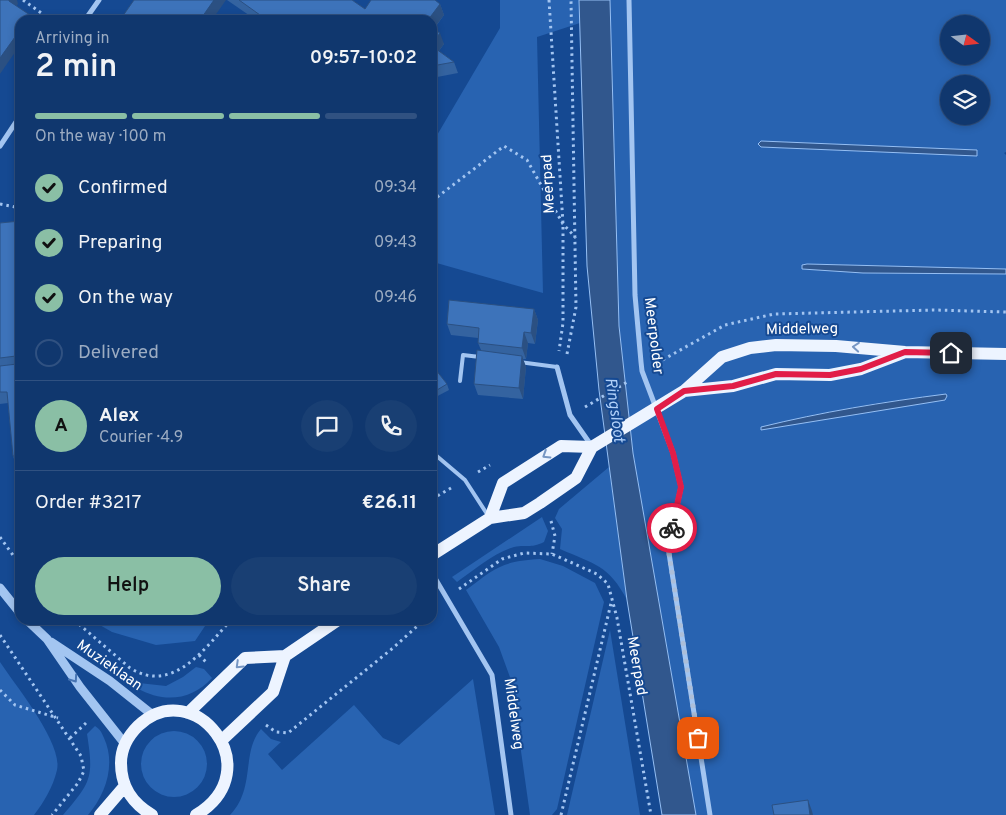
<!DOCTYPE html>
<html lang="en">
<head>
<meta charset="utf-8">
<style>
  :root { --surface:#10376e; --page:#193f73; --text:#f1f3f6; --muted:#9cacc2; --line:#305181; --accent:#8abfa5 }
  body { margin:0; font-family:Overpass,sans-serif; background:var(--page); color:var(--text); height:100vh; display:flex; flex-direction:column; font-size:19px; white-space:nowrap }
  * { box-sizing:border-box; margin:0 }
  p { font-size:16px; color:var(--muted) }
  .icon { flex:none; width:28px; height:28px; fill:none; stroke:currentColor; stroke-width:2; stroke-linecap:round; stroke-linejoin:round }
  .map { position:relative; flex:1; overflow:hidden }
  .details { position:absolute; left:15px; top:15px; width:422px; height:610px; display:flex; flex-direction:column; background:var(--surface); border-radius:15px; box-shadow:0 2px 8px #0003,0 0 0 1px var(--line) }
  .details>* { flex:none }
  .needle { width:32px; rotate:105deg }
  .tools { position:absolute; left:940px; top:15px; display:grid; gap:10px }
  .tools a { display:grid; place-items:center; width:50px; height:50px; border-radius:50%; background:var(--surface); box-shadow:0 2px 8px #0003,0 0 0 1px var(--line); font-size:25px }
  .pin { position:absolute; display:grid; place-items:center; width:42px; height:42px; color:#fff; margin:-21px; border-radius:10px; box-shadow:0 2px 8px #0006 }
  .courier { position:absolute; display:grid; place-items:center; width:50px; height:50px; margin:-25px; border:4px solid #e11d48; border-radius:50%; background:#fff; color:#222; box-shadow:0 1px 6px #0007 }
  .overview em { font-style:normal; font-weight:600 }
  .overview div { display:flex; flex-direction:column-reverse }
  .overview { display:flex; align-items:center; justify-content:space-between; height:85px; padding:0 20px }
  h1 { font-size:32px; font-weight:600; line-height:38px }
  .bar { display:grid; grid-template-columns:repeat(4,1fr); gap:8px 5px; align-content:center; height:60px; padding:0 20px }
  .bar i { height:6px; border-radius:4px; background:var(--line) }
  .bar .on { background:var(--accent) }
  .bar p { grid-column:span 4 }
  .line { display:flex; align-items:center; gap:12px; padding:0 20px; border-top:1px solid var(--line) }
  .line div { flex:1 }
  .round { display:grid; place-items:center; flex:none; width:52px; height:52px; border-radius:26px; background:var(--page) }
  ol { padding:0 20px; list-style:none }
  li { display:flex; align-items:center; gap:15px; height:55px }
  li p { margin-inline-start:auto }
  li .icon { padding:5px; border-radius:50%; background:var(--accent); color:#111; stroke-width:4 }
  li:last-child { color:var(--muted) }
  li i { width:28px; height:28px; border:2px solid var(--line); border-radius:50% }
  .action { display:flex; gap:10px; margin-top:auto; padding:10px 20px }
  .action a { flex:1; height:58px; border-radius:30px; background:var(--accent); color:#111; font-size:20px; font-weight:600; line-height:58px; text-align:center }
  .action a+a { background:var(--page); color:var(--text) }
  .map>svg:first-child { display:block }
  .green { fill:#2863b1; fill-rule:evenodd }
  .water { fill:#31578d; stroke:#95bff4 }
  .lines { fill:none; stroke-linecap:round; stroke-linejoin:round }
  .path { stroke:#a3c5f1; stroke-width:3; stroke-dasharray:2.5 4; stroke-linecap:butt }
  .service { stroke:#a3c5f1; stroke-width:4 }
  .minor { stroke:#a3c5f1; stroke-width:5 }
  .tertiary { stroke:#a3c5f1; stroke-width:9 }
  .primary { stroke:#edf4ff; stroke-width:12 }
  .wall { fill:#3463a0 }
  .shaded-wall { fill:#2b5082 }
  .building { fill:#3d73ba; stroke:#2b5082 }
  .oneway { stroke:#7696c3 }
  .oneway2 { stroke:#4774b3 }
  .done { stroke:#adbfd9; stroke-width:5; stroke-dasharray:0 9 }
  .route { stroke:#e11d48; stroke-width:6 }
  .labels { text-anchor:middle; dominant-baseline:central; stroke-width:4; stroke-linejoin:round; paint-order:stroke }
  .street-label { font-size:15px; fill:#fff; stroke:#154992 }
  .water-label { font-size:16px; font-style:italic; fill:#afcff8; stroke:#154992 }
</style>
</head>
<body>
<div class="map">
<svg width="1006" height="815" viewBox="0 0 1006 815">
  <rect width="100%" height="100%" fill="#154992"/>
  <path class="green" d="M500 0H579L580 23 537 37 543 293 433 262V142L500 28Z
    M610 0H1006V152L1004 153 1006 155V269L807 264 863 273 1006 274V815H696L633 453 619 326ZM949 24H981V56H949ZM949 84H981V116H949ZM761 141 976 150 977 155 761 147ZM946 394 802 417 878 403Z
    M609 467 627 600C609 565 594 564 560 549L562 529 555 518 559 509Z
    M542 517 548 531 544 542C530 549 526 544 514 547 494 553 474 570 457 582L452 577Z
    M540 559 563 566 595 583 604 602 557 809 552 815H530L511 680 499 647 466 590C495 568 502 561 540 559Z
    M91 620H209L195 641 156 645 112 632Z
    M610 630 640 815H567Z
    M0 662C15 685 63 743 57 770 53 787 44 802 34 815H0Z
    M196 667 204 669 212 678C191 701 163 703 137 688L139 683 166 686 183 677Z
    M473 679 495 815H230C256 788 241 752 261 729L271 739 281 742 268 754 282 770 354 705 383 738 399 745Z
    M95 726C100 729 102 733 104 738 116 764 106 794 88 815H63C91 782 94 778 87 734Z
    M141 764a33 33 0 1 1 66 0a33 33 0 1 1-66 0Z"/>
  <path class="water" d="M579 0H610L619 326 633 453 696 815H662L627 600 599 390 587 266Z
    M761 141 977 150V156L761 147 758 144Z
    M807 264 1006 269V274L863 273 802 269V265Z
    M946 394 947 396 945 400 761 430V427C822 412 883 402 946 394Z"/>
  <g class="lines">
    <path class="path" d="M23 0 51 20
      M549 0 563 224V323L559 351
      M432 201 504 146 527 160 563 224 576 238
      M0 204 20 208
      M567 354 576 307 571 0
      M657 363 725 325 774 314 934 310 1006 312
      M585 407 629 381
      M478 472 490 465
      M432 499 451 488
      M551 521 555 536 552 554
      M0 537 20 565
      M459 589 502 559 524 553 552 554 597 574 608 584 617 618 651 815
      M74 620 130 668C173 695 205 648 231 620
      M0 635 81 756 84 771 78 783 52 815
      M199 655 208 664
      M0 690 15 705 58 718
      M266 725 276 732 288 733 393 648 424 620
      M70 738 86 723
      M561 815 612 599"/>
    <path class="service" d="M519 362 557 367
      M460 381 463 355 480 357
      M432 452 465 480 487 514"/>
    <path class="minor" d="M629 0 635 295 641 362 642 371 673 453 681 487 668 547 710 815
      M85 20 99 0
      M0 146 20 116
      M557 367 570 415 591 445
      M432 573 492 675 511 815"/>
    <path class="tertiary" d="M0 588 20 613
      M27 620 47 639 80 687 125 744
      M51 642 110 681 154 716"/>
    <path class="primary" d="M684 391 733 386 776 374 830 375 861 369 903 353
      M490 518 503 483 561 446 592 447
      M432 555 490 518 524 513 540 503 576 478 592 447 684 391 722 357 750 348 776 345 836 346 905 352 1006 354
      M188 713 245 658 285 656 338 620
      M222 740 273 692 285 656
      M100 815 124 787
      M152 815C132 803 121 787 121 763 121 749 128 736 138 726 193 673 272 769 196 815"/>
  </g>
  <path class="wall" d="M227 0H352L365 9 440 4 444 15 434 29 444 44 439 51 454 62 458 73 432 78V20H256Z
    M20 221V467L17 468 13 456 8 403 0 404V223Z
    M534 309 538 320 535 344 528 343 526 359H523L526 367 523 399 478 395 474 384 481 350 478 343V338L451 335 447 324Z
    M432 365 447 384 449 390 432 399Z"/>
  <path class="shaded-wall" d="M9 0H17L18 4 13 11 9 1Z
    M214 0H226L212 20H200Z
    M440 4 444 15 432 31V20H428Z
    M30 15 32 20H27Z
    M20 30V45L0 74V58Z
    M440 33 444 44 435 56 432 49V44Z
    M534 309 538 320 535 344 531 333Z
    M524 332 528 343 526 359 522 348Z
    M522 356 526 367 523 399 519 388Z
    M808 800 812 811 813 815H810Z"/>
  <path class="building" d="M0 0H9V1L30 15 27 20H20V30L0 58Z
    M134 0H214L200 20H120Z
    M239 0H352L365 9 371 0H435L440 4 428 20H267Z
    M432 28 440 33 432 44Z
    M432 46 454 62 432 66Z
    M20 221V360L16 356 0 358V223Z
    M449 300 534 309 531 333 524 332 522 348 478 343 479 328 447 324Z
    M477 350 522 356 519 388 474 384Z
    M20 360V456H13L7 392H0V366L17 364Z
    M432 365 447 384 432 393Z
    M808 800 810 815H774L772 805Z"/>
  <defs><path id="oneway-chevron" d="M-2-3.5L2.5 0L-2 3.5" fill="none" stroke-width="1.6" stroke-linecap="round" stroke-linejoin="round" transform="scale(1.25)"/></defs>
  <g class="oneway">
    <use href="#oneway-chevron" transform="translate(856 347) rotate(-175)"/>
    <use href="#oneway-chevron" transform="translate(546 455) rotate(148)"/>
    <use href="#oneway-chevron" transform="translate(239 665) rotate(136)"/>
  </g>
  <use class="oneway2" href="#oneway-chevron" transform="translate(74 679) rotate(55)"/>
  <g class="lines">
    <path class="done" d="M672 528 668 547 698 738"/>
    <path class="route" d="M672 528 681 487 673 453 657 409 684 391 733 386 776 374 830 375 861 369 905 352 951 353"/>
  </g>
  <g class="labels">
    <g class="street-label">
      <text transform="translate(549 184) rotate(-93)">Meerpad</text>
      <text transform="translate(802 330) rotate(-1)">Middelweg</text>
      <text transform="translate(653 336) rotate(83)">Meerpolder</text>
      <text transform="translate(109 666) rotate(35)">Muzieklaan</text>
      <text transform="translate(636 666) rotate(80)">Meerpad</text>
      <text transform="translate(513 714) rotate(82)">Middelweg</text>
    </g>
    <g class="water-label">
      <text transform="translate(614 410) rotate(82)">Ringsloot</text>
    </g>
  </g>
</svg>
<div class="tools">
<a><svg class="needle" viewBox="-14 -14 28 28"><path d="M0-13l5 13h-10z" fill="#e53935"/><path d="M0 13l5-13h-10z" fill="#9cacc2"/></svg></a>
<a><svg class="icon" aria-label="layers" viewBox="0 0 24 24"><path d="M12 4l9 5-9 5-9-5zM3 14l9 5 9-5"/></svg></a>
</div>
<div class="pin" style="left:698px;top:738px;background:#ea580c"><svg class="icon" aria-label="bag" viewBox="0 0 24 24"><path d="M5 8h14l-1 12H6zM9 8a3 3 0 0 1 6 0"/></svg></div>
<div class="pin" style="left:951px;top:353px;background:#1f2937"><svg class="icon" aria-label="home" viewBox="0 0 24 24"><path d="M3 11l9-7 9 7M6 9v11h12V9"/></svg></div>
<div class="courier" style="left:672px;top:528px"><svg class="icon" aria-label="bike" viewBox="0 0 24 24"><circle cx="6" cy="16" r="4"/><circle cx="18" cy="16" r="4"/><path d="M6 16l4-8h5l3 8M10 8l3 8H6M13 5h3"/></svg></div>
<section class="details">
<div class="overview"><div><h1>2 min</h1><p>Arriving in</p></div><em>09:57–10:02</em></div>
<div class="bar"><i class="on"></i><i class="on"></i><i class="on"></i><i></i><p>On the way · 100 m</p></div>
<ol>
<li><svg class="icon" aria-label="check" viewBox="0 0 24 24"><path d="M5 12l5 5 9-10"/></svg>Confirmed<p>09:34</p></li>
<li><svg class="icon" aria-label="check" viewBox="0 0 24 24"><path d="M5 12l5 5 9-10"/></svg>Preparing<p>09:43</p></li>
<li><svg class="icon" aria-label="check" viewBox="0 0 24 24"><path d="M5 12l5 5 9-10"/></svg>On the way<p>09:46</p></li>
<li><i></i>Delivered</li>
</ol>
<div class="line" style="height:90px"><b class="round" style="background:var(--accent);color:#111">A</b><div><b>Alex</b><p>Courier · 4.9</p></div><a class="round"><svg class="icon" aria-label="chat" viewBox="0 0 24 24"><path d="M4 5h16v11H9l-5 4z"/></svg></a><a class="round"><svg class="icon" aria-label="phone" viewBox="0 0 24 24"><path d="M5 4h4l2 5-3 2q2 4 5 5l2-3 5 2v4C11 20 4 13 5 4z"/></svg></a></div>
<div class="line" style="height:65px"><div>Order #3217</div><b>€26.11</b></div>
<div class="action"><a>Help</a><a>Share</a></div>
</section>
</div>
</body>
</html>
